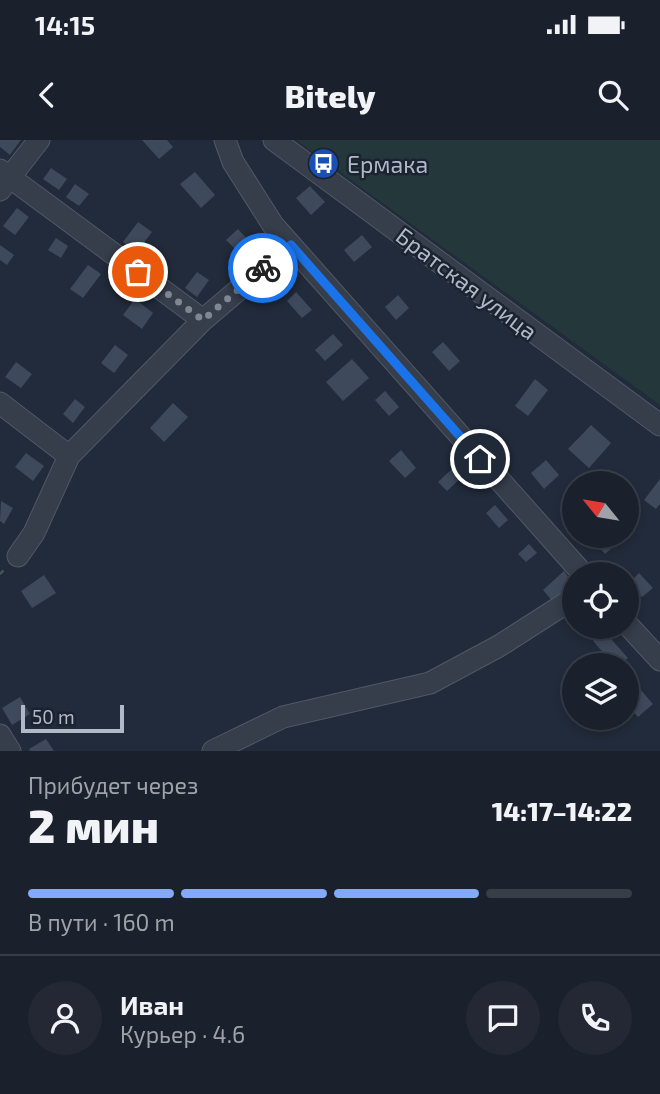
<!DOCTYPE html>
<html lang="ru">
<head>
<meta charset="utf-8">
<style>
  :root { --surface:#1a202c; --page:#232834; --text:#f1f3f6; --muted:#9fa3a9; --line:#383e48; --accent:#84a9f9 }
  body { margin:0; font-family:"Exo 2",sans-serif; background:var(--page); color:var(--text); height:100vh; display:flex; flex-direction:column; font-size:26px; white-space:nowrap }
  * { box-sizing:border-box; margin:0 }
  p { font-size:23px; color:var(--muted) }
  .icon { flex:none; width:38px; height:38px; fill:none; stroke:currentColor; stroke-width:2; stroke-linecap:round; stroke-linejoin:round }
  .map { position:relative; height:611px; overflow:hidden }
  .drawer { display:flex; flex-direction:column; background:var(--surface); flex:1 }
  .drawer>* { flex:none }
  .needle { width:46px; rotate:300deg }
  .fabs { position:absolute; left:562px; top:331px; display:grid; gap:14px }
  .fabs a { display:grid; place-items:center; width:77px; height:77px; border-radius:50%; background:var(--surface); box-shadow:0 4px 10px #0003,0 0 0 2px var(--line); font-size:35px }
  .scale { position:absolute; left:21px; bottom:18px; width:103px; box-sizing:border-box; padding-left:7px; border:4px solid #b1b8c7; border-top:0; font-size:19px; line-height:24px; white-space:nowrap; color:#b1b8c7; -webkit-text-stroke:5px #1b2230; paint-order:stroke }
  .pin { position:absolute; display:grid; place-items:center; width:60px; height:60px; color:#fff; margin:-30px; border:4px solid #fff; border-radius:50%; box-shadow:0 2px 7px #0007 }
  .courier { position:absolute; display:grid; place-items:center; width:70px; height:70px; margin:-35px; border:5px solid #1a73e8; border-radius:50%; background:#fff; color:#222; box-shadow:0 2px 9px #0007 }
  .summary em { font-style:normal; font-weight:800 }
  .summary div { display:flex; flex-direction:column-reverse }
  .summary { display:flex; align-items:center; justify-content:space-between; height:119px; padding:0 28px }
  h1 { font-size:46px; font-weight:800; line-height:52px }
  .bar { display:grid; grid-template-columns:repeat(4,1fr); gap:10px 7px; align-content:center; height:84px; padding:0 28px }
  .bar i { height:9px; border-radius:5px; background:var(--line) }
  .bar .current { background:var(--accent) }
  .bar p { grid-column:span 4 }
  .line { display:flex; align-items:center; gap:18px; padding:0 28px; border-top:2px solid var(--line) }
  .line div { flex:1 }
  .round { display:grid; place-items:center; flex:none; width:74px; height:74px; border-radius:37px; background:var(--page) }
  .status { display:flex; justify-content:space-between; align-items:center; height:49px; padding:0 35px; background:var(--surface); direction:ltr }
  .status svg { height:19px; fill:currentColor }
  header { display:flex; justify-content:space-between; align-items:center; height:91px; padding:0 28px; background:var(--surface); font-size:32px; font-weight:800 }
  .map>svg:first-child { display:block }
  .green { fill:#24383c }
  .building { fill:#3e495b }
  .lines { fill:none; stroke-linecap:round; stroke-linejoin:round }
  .minor-casing { stroke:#515866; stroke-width:23 }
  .path { stroke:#425559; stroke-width:2.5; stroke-dasharray:5 5; stroke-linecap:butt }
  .minor { stroke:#363d4b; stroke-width:21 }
  .done { stroke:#7f8796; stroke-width:7; stroke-dasharray:0 12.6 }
  .route { stroke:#1a73e8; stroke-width:9 }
  .labels { text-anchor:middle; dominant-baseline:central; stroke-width:5; stroke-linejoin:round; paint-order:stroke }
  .poi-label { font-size:23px; fill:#b1b8c7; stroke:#1b2230; text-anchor:start }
  .street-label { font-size:23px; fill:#b1b8c7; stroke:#1b2230 }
</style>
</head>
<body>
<div class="status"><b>14:15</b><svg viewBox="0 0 49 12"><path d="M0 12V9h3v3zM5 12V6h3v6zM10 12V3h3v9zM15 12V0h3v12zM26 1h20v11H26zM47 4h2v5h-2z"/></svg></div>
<header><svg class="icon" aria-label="back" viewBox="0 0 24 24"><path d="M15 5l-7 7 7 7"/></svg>Bitely<svg class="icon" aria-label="search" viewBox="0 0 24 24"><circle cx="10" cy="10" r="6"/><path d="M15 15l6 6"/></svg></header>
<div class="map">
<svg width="660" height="611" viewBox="0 0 660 611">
  <rect width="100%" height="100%" fill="#222b3b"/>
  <path class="green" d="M296 0H660V265Z"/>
  <path class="building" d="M0 0H21L10 15 0 7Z
    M142 0H167L173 7 159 19Z
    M51 28 67 39 59 50 43 39Z
    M195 32 215 55 201 68 180 44Z
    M75 44 89 54 79 66 66 57Z
    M310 46 325 62 311 75 296 58Z
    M17 68 29 77 15 95 3 86Z
    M138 82 152 92 137 112 123 102Z
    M238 89 247 99 235 109 226 100Z
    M362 95 372 107 354 122 344 110Z
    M56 98 68 106 61 118 48 110Z
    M0 105 14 115 7 125 0 120Z
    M88 125 101 134 83 158 70 149Z
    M197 132 209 140 197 157 185 148Z
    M296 152 312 170 302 178 287 161Z
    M398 155 409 168 396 180 385 167Z
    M135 159 153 173 142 189 123 175Z
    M333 194 343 205 325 221 315 210Z
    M443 202 460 221 449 231 432 212Z
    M115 205 128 215 114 233 101 223Z
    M352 219 369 238 343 261 326 242Z
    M16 222 32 234 21 248 5 237Z
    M535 239 548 250 528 276 515 266Z
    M385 251 399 267 389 276 375 260Z
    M75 259 85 267 73 283 63 274Z
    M173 263 188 277 164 302 150 288Z
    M591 285 611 303 589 328 568 309Z
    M401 310 416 328 405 338 389 321Z
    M26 313 44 326 33 341 15 327Z
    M546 320 559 335 544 349 531 333Z
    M452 329 461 338 447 351 438 342Z
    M660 339V364L656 369 644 360Z
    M1 361 13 368 4 384 0 381Z
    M572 363 574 366V383L563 371Z
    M495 365 508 380 499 388 486 373Z
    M599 396H619L622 399 605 414 593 401Z
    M529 404 537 413 526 422 518 414Z
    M564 431 574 445 554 463 543 450Z
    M639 433 653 448 642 457 629 443Z
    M44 435 56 453 32 468 21 451Z
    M604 491 628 518 619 525H614L593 501Z
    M633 541 653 564 638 577 626 564V547Z
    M20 557 30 574 12 585 2 568Z
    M46 599 54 611H30L29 609Z"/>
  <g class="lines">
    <defs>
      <path id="minor" d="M225 0 233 22 273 85 583 434
        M274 0 660 285
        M0 30 203 180
        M0 50 39 0
        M0 263 69 316
        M18 416 34 393 69 316 203 180 291 105
        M626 483 660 520
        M0 595 10 611
        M213 611 283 577 430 543 499 506 574 458"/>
    </defs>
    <use href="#minor" class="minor-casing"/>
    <path class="path" d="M0 434 6 428"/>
    <use href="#minor" class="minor"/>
  </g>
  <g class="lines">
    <path class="done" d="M138 132 203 180 263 128"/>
    <path class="route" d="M263 128 291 105 480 319"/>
  </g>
  <defs>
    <symbol id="bus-disc" viewBox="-11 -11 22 22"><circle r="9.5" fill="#1a4fb4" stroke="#1b2230"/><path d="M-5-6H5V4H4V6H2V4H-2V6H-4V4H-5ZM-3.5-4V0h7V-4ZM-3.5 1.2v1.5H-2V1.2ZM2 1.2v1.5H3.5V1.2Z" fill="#fff"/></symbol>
  </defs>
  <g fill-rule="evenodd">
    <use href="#bus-disc" x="306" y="6" width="35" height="35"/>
  </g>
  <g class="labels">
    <g class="poi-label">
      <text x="347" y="24">Ермака</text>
    </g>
    <g class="street-label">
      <text transform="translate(467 143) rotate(37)">Братская улица</text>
    </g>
  </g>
</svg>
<div class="fabs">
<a><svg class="needle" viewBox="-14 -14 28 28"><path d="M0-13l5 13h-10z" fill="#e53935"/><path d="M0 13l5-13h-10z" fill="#9fa3a9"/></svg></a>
<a><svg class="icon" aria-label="locate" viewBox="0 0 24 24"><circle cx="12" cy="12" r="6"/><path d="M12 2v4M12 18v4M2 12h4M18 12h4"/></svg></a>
<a><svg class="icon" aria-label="layers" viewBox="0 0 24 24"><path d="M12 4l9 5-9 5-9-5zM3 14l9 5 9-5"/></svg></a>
</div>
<div class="scale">50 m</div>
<div class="pin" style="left:138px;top:132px;background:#ea580c"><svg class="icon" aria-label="bag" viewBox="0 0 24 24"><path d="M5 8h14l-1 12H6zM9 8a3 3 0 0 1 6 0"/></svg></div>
<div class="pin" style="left:480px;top:319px;background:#1f2937"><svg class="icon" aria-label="home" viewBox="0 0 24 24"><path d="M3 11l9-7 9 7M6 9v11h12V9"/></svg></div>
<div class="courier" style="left:263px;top:128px"><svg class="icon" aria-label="bike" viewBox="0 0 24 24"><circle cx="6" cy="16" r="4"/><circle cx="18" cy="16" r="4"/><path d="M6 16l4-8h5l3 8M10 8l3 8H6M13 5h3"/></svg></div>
</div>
<section class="drawer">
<div class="summary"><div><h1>2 мин</h1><p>Прибудет через</p></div><em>14:17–14:22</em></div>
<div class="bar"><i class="current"></i><i class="current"></i><i class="current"></i><i></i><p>В пути · 160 m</p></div>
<div class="line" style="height:126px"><a class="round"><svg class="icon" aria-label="person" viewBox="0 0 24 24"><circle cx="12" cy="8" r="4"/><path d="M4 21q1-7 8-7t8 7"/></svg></a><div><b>Иван</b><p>Курьер · 4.6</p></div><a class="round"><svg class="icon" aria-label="chat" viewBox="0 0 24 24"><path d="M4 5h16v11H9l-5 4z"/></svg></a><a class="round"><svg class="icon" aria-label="phone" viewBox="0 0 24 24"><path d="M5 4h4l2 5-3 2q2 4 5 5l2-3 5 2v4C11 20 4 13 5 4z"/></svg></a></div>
</section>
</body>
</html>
